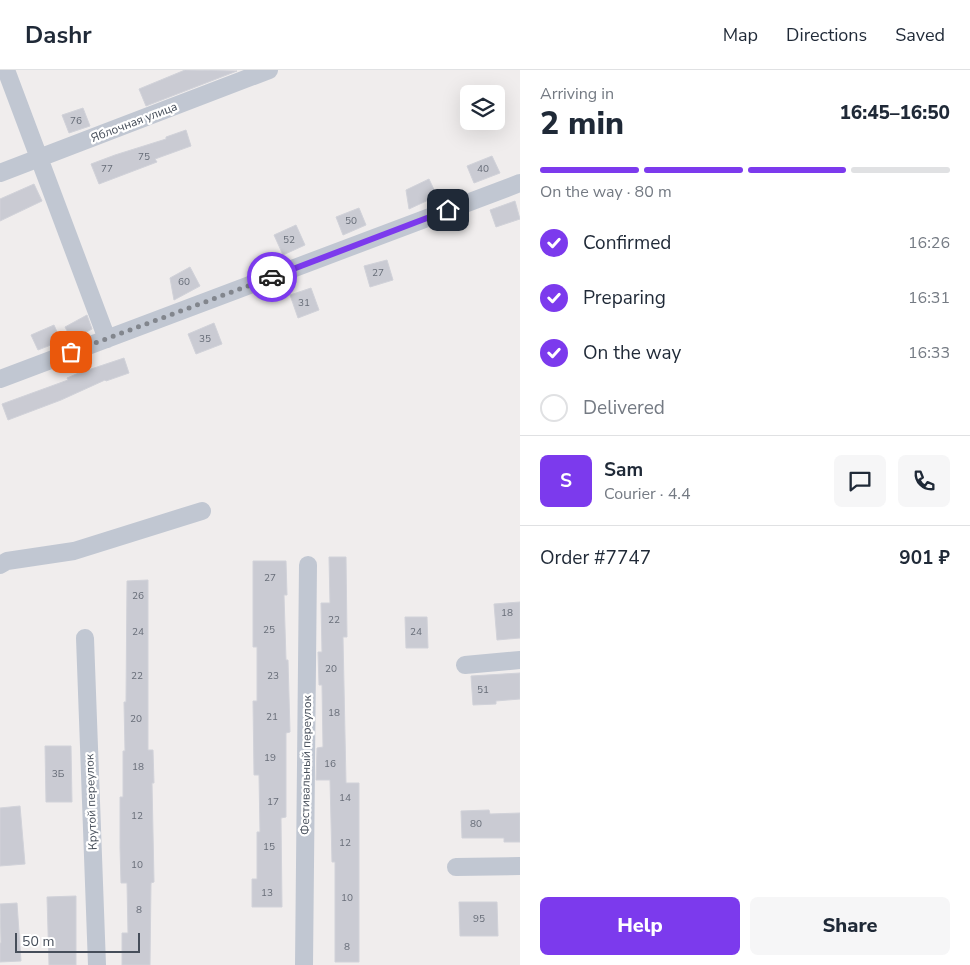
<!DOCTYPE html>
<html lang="en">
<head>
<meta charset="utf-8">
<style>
  :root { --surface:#fff; --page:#f6f6f7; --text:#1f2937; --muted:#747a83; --line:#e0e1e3; --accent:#7c3aed }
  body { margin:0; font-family:"Nunito Sans",sans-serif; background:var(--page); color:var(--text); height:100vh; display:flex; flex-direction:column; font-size:19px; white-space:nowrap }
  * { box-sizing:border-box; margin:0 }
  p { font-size:16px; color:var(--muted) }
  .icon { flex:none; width:28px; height:28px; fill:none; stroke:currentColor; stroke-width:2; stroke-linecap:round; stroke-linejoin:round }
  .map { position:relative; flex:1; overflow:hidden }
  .side { display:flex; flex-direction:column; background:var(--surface); width:450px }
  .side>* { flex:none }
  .fabs { position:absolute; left:460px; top:15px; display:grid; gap:10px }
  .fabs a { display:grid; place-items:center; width:45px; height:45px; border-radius:8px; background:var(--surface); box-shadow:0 5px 20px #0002; font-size:25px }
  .scale { position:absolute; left:15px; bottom:12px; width:125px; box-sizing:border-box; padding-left:5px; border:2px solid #464e5a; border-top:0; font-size:14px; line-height:18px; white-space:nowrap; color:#464e5a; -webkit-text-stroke:4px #fff; paint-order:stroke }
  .pin { position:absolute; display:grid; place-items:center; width:42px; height:42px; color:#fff; margin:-21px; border-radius:10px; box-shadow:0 2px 8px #0006 }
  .courier { position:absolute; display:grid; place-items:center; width:50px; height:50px; margin:-25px; border:4px solid #7c3aed; border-radius:50%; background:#fff; color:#222; box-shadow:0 1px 6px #0007 }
  .summary em { font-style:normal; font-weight:800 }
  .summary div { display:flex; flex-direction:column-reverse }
  .summary { display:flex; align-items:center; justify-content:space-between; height:85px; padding:0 20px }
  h1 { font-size:32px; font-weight:800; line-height:38px }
  .bar { display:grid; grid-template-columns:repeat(4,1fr); gap:8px 5px; align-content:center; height:60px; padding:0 20px }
  .bar i { height:6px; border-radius:4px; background:var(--line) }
  .bar .active { background:var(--accent) }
  .bar p { grid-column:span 4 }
  .line { display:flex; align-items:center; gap:12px; padding:0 20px; border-top:1px solid var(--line) }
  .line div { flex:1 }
  .round { display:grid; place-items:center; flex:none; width:52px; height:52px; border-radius:8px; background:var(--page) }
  ol { padding:0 20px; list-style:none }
  li { display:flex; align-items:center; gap:15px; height:55px }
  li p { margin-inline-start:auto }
  li .icon { padding:5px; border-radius:50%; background:var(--accent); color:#fff; stroke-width:4 }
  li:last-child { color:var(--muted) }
  li i { width:28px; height:28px; border:2px solid var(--line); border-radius:50% }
  .action { display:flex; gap:10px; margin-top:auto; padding:10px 20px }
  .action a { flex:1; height:58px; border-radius:8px; background:var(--accent); color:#fff; font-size:20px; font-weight:800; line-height:58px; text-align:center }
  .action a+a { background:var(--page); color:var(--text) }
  header { display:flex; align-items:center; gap:30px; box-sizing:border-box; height:70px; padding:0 25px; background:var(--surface); border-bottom:1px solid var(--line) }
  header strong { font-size:24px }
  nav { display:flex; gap:28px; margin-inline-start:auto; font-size:18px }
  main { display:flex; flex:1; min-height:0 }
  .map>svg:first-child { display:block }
  .building { fill:#cacbd3; stroke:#d1d2d9 }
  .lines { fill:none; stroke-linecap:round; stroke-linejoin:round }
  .minor { stroke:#c1c7d2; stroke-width:18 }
  .done { stroke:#82868d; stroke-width:5; stroke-dasharray:0 9 }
  .route { stroke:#7c3aed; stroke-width:6 }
  .labels { text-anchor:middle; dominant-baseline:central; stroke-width:4.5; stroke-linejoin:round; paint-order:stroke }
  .number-label { font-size:10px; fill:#676d78 }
  .street-label { font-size:12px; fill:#464e5a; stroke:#fff }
</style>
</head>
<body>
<header>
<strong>Dashr</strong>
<nav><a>Map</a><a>Directions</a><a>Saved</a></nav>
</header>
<main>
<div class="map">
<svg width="520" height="895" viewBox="0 0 520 895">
  <rect width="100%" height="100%" fill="#f0eded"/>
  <path class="building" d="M185 0 237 1 146 36 139 19Z
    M83 38 90 56 69 63 62 45Z
    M186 60 191 76 155 89 157 92 99 114 91 94 115 85 166 69V67Z
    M492 86 500 103 474 113 467 96Z
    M429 109 437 126 409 139 406 120Z
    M34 114 42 131 0 151V129Z
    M515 131 520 149 496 157 490 140Z
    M359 138 366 155 343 165 336 147Z
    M296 155 305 175 283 185 274 165Z
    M387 190 393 210 370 217 364 196Z
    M190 197 200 216 174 230 170 208Z
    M311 218 319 240 298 248 290 225Z
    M87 245 92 259 72 270 65 257Z
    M214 253 222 274 196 284 188 264Z
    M54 255 61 271 38 280 31 265Z
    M124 288 129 303 106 311 105 310 61 330 8 350 2 334 68 310 67 308 88 299V300Z
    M329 487H346L347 567H343L346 713H359V892H335V792H332L330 710H316L317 678 323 677 322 615H319L318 582H322L321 533H330Z
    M253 491H286L287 525H284L286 590H288L290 662 286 663V747L281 748 282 837H252V809H257V762H260L259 705H254L253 631H257V577H253Z
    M148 510V680H153L154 713H152L154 812 151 813 150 895H122V863H128L127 813H121L120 777V727H123V681H125L124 632H126L127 511Z
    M520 532V568L497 570 494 534Z
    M405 547H427L428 578H406Z
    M520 603V629L496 631V634L473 635 471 606Z
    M45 676H71L72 732H46Z
    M20 736 25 794 0 796V738Z
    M489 740 490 744 520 743V772H504V768H462L461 741Z
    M76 826V895H49L47 827Z
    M459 832H497L498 866H460Z
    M17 833 21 891 0 892V873H1L0 834Z"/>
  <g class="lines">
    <path class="minor" d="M6 0 107 269
      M0 103 269 0
      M0 309 520 113
      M0 495 7 491 74 481 202 441
      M85 568 97 895
      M465 595 520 590
      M456 797 520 796
      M304 895 308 495"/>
  </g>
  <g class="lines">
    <path class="done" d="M71 282 272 207"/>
    <path class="route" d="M272 207 448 140"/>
  </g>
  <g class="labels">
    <g class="number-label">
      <text x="76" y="51">76</text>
      <text x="144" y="87">75</text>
      <text x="107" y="99">77</text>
      <text x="483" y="99">40</text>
      <text x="351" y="151">50</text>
      <text x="289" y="170">52</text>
      <text x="378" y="203">27</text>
      <text x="184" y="212">60</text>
      <text x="304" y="233">31</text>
      <text x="205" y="269">35</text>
      <text x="270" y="508">27</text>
      <text x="138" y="526">26</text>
      <text x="507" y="543">18</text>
      <text x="334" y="550">22</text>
      <text x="269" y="560">25</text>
      <text x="138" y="562">24</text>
      <text x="416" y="562">24</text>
      <text x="331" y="599">20</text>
      <text x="137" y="606">22</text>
      <text x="273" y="606">23</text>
      <text x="483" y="620">51</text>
      <text x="334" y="643">18</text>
      <text x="272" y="647">21</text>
      <text x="136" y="649">20</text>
      <text x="270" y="688">19</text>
      <text x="330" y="694">16</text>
      <text x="138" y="697">18</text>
      <text x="58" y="704">3Б</text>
      <text x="345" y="728">14</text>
      <text x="273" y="732">17</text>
      <text x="137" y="746">12</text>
      <text x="476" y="754">80</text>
      <text x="345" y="773">12</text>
      <text x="269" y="777">15</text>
      <text x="137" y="795">10</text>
      <text x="267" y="823">13</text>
      <text x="347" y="828">10</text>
      <text x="139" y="840">8</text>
      <text x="479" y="849">95</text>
      <text x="347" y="877">8</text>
    </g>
    <g class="street-label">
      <text transform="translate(134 52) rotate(-21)">Яблочная улица</text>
      <text transform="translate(306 695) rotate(-89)">Фестивальный переулок</text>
      <text transform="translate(91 732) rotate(-92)">Крутой переулок</text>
    </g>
  </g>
</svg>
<div class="fabs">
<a><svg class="icon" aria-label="layers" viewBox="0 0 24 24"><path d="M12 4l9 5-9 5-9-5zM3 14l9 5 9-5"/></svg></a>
</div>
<div class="scale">50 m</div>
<div class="pin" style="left:71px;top:282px;background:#ea580c"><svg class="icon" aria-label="bag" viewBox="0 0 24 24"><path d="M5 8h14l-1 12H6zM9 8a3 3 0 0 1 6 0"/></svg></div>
<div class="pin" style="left:448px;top:140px;background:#1f2937"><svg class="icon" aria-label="home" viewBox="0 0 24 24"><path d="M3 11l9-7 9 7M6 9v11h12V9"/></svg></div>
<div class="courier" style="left:272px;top:207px"><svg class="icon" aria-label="car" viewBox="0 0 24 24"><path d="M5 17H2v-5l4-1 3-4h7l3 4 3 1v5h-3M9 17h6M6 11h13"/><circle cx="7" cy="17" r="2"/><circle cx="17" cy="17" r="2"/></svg></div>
</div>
<section class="side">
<div class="summary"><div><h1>2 min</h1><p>Arriving in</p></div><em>16:45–16:50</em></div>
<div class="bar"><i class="active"></i><i class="active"></i><i class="active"></i><i></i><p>On the way · 80 m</p></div>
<ol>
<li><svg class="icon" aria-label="check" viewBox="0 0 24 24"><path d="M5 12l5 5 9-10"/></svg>Confirmed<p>16:26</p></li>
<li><svg class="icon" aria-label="check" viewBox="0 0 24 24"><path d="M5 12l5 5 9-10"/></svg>Preparing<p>16:31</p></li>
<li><svg class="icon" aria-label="check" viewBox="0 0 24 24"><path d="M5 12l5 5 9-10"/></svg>On the way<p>16:33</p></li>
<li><i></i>Delivered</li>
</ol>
<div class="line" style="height:90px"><b class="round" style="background:var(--accent);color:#fff">S</b><div><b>Sam</b><p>Courier · 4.4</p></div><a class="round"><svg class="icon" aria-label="chat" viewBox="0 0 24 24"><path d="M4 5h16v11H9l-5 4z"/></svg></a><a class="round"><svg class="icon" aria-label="phone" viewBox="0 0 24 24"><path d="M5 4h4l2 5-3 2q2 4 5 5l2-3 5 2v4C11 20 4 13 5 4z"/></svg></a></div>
<div class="line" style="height:65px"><div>Order #7747</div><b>901 ₽</b></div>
<div class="action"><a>Help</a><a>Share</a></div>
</section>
</main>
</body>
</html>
